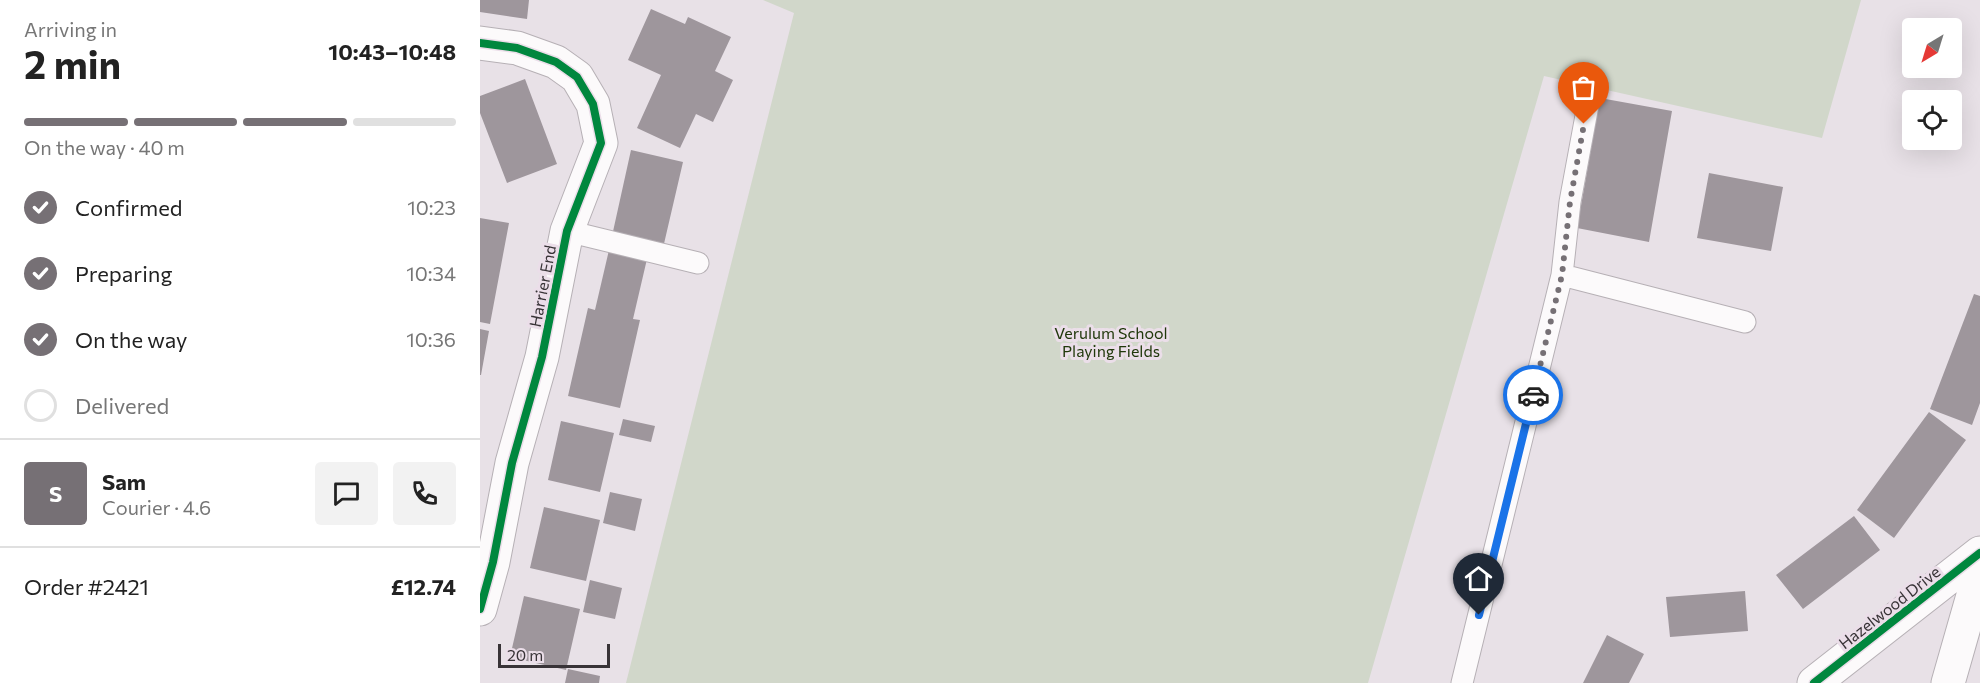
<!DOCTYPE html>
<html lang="en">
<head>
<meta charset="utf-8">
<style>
  :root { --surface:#fff; --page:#f2f2f2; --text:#222; --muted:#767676; --line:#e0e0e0; --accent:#767075 }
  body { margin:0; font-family:Commissioner,sans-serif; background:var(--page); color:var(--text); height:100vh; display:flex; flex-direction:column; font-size:22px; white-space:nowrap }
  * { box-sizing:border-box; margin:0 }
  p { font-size:20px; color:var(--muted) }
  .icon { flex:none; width:33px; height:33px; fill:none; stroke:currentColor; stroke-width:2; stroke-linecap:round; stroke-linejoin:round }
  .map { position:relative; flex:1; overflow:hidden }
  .panel { display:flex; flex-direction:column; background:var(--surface); width:480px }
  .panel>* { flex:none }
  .needle { width:39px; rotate:218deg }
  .fabs { position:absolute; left:1422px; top:18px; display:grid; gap:12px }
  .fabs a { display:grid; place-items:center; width:60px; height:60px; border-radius:6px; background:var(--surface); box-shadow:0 6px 24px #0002; font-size:30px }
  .scale { position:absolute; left:18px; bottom:15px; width:112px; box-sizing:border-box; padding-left:6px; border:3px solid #383337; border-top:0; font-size:16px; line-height:21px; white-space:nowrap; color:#383337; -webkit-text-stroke:4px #ebdee9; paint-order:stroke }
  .pin { position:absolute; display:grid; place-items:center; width:51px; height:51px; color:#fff; margin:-62px -26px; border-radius:50% 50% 50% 0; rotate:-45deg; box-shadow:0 0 6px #0007 }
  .pin .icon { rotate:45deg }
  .courier { position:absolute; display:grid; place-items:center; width:60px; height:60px; margin:-30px; border:4px solid #1a73e8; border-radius:50%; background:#fff; color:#222; box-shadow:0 2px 8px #0007 }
  .head em { font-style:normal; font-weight:700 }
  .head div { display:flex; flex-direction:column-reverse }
  .head { display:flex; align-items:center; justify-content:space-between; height:102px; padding:0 24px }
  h1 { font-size:39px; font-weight:700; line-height:45px }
  .bar { display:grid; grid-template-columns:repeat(4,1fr); gap:9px 6px; align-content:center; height:72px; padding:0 24px }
  .bar i { height:8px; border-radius:4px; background:var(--line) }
  .bar .selected { background:var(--accent) }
  .bar p { grid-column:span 4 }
  .line { display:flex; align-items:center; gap:15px; padding:0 24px; border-top:2px solid var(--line) }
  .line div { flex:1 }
  .round { display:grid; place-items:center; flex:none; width:63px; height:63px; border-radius:6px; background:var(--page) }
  ol { padding:0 24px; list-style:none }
  li { display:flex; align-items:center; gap:18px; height:66px }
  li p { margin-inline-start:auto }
  li .icon { padding:6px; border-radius:50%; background:var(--accent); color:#fff; stroke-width:4 }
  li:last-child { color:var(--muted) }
  li i { width:33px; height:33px; border:3px solid var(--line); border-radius:50% }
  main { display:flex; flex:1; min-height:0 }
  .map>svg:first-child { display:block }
  .green { fill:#d1d7ca }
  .building { fill:#9e969c }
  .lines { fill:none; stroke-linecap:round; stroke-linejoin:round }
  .lane-casing { stroke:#b6b0b5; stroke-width:23 }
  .street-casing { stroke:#b6b0b5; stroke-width:35 }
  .lane { stroke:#fcfafb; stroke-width:21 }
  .street { stroke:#fcfafb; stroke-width:33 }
  .cycleway-casing { stroke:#ebdee9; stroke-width:11 }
  .cycleway { stroke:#00873e; stroke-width:8 }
  .done { stroke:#767075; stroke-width:6; stroke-dasharray:0 10.8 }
  .route { stroke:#1a73e8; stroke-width:8 }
  .labels { text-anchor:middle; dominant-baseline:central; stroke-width:6; stroke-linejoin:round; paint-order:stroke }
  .street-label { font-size:16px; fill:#383337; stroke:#ebdee9 }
  .park-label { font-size:16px; fill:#20380b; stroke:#ebdee9 }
</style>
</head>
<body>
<main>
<section class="panel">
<div class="head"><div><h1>2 min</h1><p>Arriving in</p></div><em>10:43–10:48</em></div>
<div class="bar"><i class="selected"></i><i class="selected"></i><i class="selected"></i><i></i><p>On the way · 40 m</p></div>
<ol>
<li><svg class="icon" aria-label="check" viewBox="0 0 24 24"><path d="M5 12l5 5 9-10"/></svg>Confirmed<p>10:23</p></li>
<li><svg class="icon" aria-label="check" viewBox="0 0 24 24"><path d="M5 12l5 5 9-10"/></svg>Preparing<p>10:34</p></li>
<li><svg class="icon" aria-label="check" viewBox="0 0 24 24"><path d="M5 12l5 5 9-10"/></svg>On the way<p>10:36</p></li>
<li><i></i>Delivered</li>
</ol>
<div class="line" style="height:108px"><b class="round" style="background:var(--accent);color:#fff">S</b><div><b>Sam</b><p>Courier · 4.6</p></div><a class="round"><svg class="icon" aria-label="chat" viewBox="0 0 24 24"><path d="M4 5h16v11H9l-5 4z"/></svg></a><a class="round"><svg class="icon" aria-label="phone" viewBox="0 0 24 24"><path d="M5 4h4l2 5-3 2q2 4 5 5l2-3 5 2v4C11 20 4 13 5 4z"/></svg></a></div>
<div class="line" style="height:78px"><div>Order #2421</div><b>£12.74</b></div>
</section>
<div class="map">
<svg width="1500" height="683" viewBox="0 0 1500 683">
  <rect width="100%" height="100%" fill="#e8e1e7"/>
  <path class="green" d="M283 0H1381L1342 138 1064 76 888 683H146L314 13Z"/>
  <path class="building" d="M0 0H49L47 19 0 12Z
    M171 9 205 24 208 17 251 37 235 71 253 80 233 122 216 114 200 148 157 128 181 75 148 60Z
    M45 79 77 164 27 183 0 113V96Z
    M1120 98 1192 111 1169 242 1097 228Z
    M151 150 203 162 183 248 132 236Z
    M1229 173 1303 187 1291 251 1217 238Z
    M0 218 29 223 10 324 0 322Z
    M129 250 167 259 153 319 160 320 140 408 88 396 108 308 115 310Z
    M1494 294 1500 296V403L1492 425 1450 409Z
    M0 329 9 331 1 375H0Z
    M1449 412 1486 440 1414 538 1377 510Z
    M143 419 175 426 171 442 139 435Z
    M81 421 134 433 120 492 68 480Z
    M130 492 162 499 155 531 123 523Z
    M64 507 120 520 106 581 50 568Z
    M1374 516 1400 550 1323 609 1296 575Z
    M110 580 142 588 135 619 103 612Z
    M1265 591 1268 631 1190 637 1186 597Z
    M44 596 100 609 86 670 30 657Z
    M1127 635 1164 654 1149 683H1103Z
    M88 669 120 676 119 683H85Z"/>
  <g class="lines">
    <defs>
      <path id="lane" d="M87 231 218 263
        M1082 275 1090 202 1108 105
        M982 683 1082 275 1265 322"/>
      <path id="street" d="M0 43 37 48 76 62 97 77 113 104 121 143 87 231 62 357 32 463 13 562 0 609
        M1334 683 1500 553
        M1468 683 1500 571"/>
    </defs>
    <use href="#lane" class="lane-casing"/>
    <use href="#street" class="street-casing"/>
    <use href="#lane" class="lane"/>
    <use href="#street" class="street"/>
    <defs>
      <path id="cycleway" d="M0 43 37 48 76 62 97 77 113 104 121 143 87 231 62 357 32 463 13 562 0 609
        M1334 683 1500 553"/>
    </defs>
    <use href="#cycleway" class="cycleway-casing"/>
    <use href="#cycleway" class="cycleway"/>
  </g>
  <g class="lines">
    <path class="done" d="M1053 395 1082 275 1090 202 1104 124"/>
    <path class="route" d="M999 615 1053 395"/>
  </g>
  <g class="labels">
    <g class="street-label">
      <text transform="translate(62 286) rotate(-79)">Harrier End</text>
      <text transform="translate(1409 607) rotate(-38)">Hazelwood Drive</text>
    </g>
    <g class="park-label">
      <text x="631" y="332">Verulum School<tspan x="631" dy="18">Playing Fields</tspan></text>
    </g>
  </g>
</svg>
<div class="fabs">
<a><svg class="needle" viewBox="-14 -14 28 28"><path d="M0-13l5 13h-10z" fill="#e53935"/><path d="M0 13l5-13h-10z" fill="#767676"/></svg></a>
<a><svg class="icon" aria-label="locate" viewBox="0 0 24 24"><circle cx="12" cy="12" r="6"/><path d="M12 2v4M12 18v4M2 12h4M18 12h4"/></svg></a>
</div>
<div class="scale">20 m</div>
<div class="pin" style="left:1104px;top:124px;background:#ea580c"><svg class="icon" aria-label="bag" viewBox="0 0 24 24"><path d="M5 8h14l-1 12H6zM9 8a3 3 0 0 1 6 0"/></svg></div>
<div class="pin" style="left:999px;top:615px;background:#1f2937"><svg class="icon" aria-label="home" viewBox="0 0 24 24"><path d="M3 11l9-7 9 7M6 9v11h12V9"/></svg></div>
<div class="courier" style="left:1053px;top:395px"><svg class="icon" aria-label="car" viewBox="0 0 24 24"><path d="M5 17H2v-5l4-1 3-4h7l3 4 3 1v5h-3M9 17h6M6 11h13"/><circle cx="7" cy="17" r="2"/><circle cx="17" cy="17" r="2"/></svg></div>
</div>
</main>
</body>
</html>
